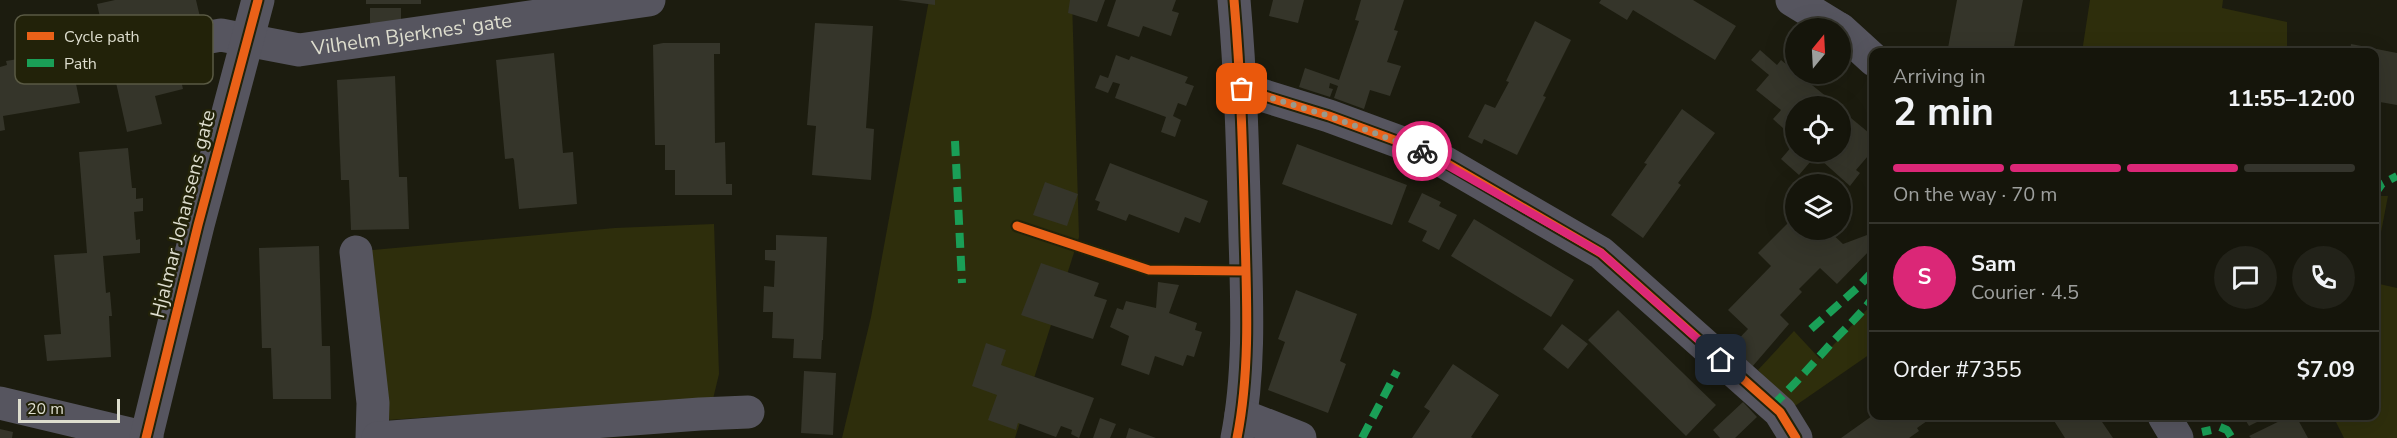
<!DOCTYPE html>
<html lang="en">
<head>
<meta charset="utf-8">
<style>
  :root { --surface:#15150b; --page:#222219; --text:#f1f3f6; --muted:#9d9f9d; --line:#34342c; --accent:#db2777 }
  body { margin:0; font-family:"Nunito Sans",sans-serif; background:var(--page); color:var(--text); height:100vh; display:flex; flex-direction:column; font-size:22px; white-space:nowrap }
  * { box-sizing:border-box; margin:0 }
  p { font-size:20px; color:var(--muted) }
  .icon { flex:none; width:33px; height:33px; fill:none; stroke:currentColor; stroke-width:2; stroke-linecap:round; stroke-linejoin:round }
  .map { position:relative; flex:1; overflow:hidden }
  .side { position:absolute; left:1869px; top:48px; width:510px; height:372px; display:flex; flex-direction:column; background:var(--surface); border-radius:12px; box-shadow:0 6px 24px #0002,0 0 0 2px var(--line) }
  .side>* { flex:none }
  .needle { width:39px; rotate:18deg }
  .controls { position:absolute; left:1785px; top:18px; display:grid; gap:12px }
  .controls a { display:grid; place-items:center; width:66px; height:66px; border-radius:50%; background:var(--surface); box-shadow:0 6px 24px #0002,0 0 0 2px var(--line); font-size:30px }
  .scale { position:absolute; left:18px; bottom:15px; width:102px; box-sizing:border-box; padding-left:6px; border:3px solid #ddddce; border-top:0; font-size:16px; line-height:21px; white-space:nowrap; color:#ddddce; -webkit-text-stroke:4px #222209; paint-order:stroke }
  .pin { position:absolute; display:grid; place-items:center; width:51px; height:51px; color:#fff; margin:-26px; border-radius:12px; box-shadow:0 3px 9px #0006 }
  .courier { position:absolute; display:grid; place-items:center; width:60px; height:60px; margin:-30px; border:4px solid #db2777; border-radius:50%; background:#fff; color:#222; box-shadow:0 2px 8px #0007 }
  .headline em { font-style:normal; font-weight:700 }
  .headline div { display:flex; flex-direction:column-reverse }
  .headline { display:flex; align-items:center; justify-content:space-between; height:102px; padding:0 24px }
  h1 { font-size:39px; font-weight:700; line-height:45px }
  .bar { display:grid; grid-template-columns:repeat(4,1fr); gap:9px 6px; align-content:center; height:72px; padding:0 24px }
  .bar i { height:8px; border-radius:4px; background:var(--line) }
  .bar .on { background:var(--accent) }
  .bar p { grid-column:span 4 }
  .line { display:flex; align-items:center; gap:15px; padding:0 24px; border-top:2px solid var(--line) }
  .line div { flex:1 }
  .round { display:grid; place-items:center; flex:none; width:63px; height:63px; border-radius:32px; background:var(--page) }
  .map>svg:first-child { display:block }
  .green { fill:#2e2e0c }
  .building { fill:#35352a }
  .lines { fill:none; stroke-linecap:round; stroke-linejoin:round }
  .minor { stroke:#56555f; stroke-width:33 }
  .quiet { stroke:#1a9f57; stroke-width:8; stroke-dasharray:15 8; stroke-linecap:butt }
  .cycleway-casing { stroke:#222209; stroke-width:13 }
  .cycleway { stroke:#ea6118; stroke-width:9 }
  .done { stroke:#99998b; stroke-width:6; stroke-dasharray:0 10.8 }
  .route { stroke:#db2777; stroke-width:8 }
  .labels { text-anchor:middle; dominant-baseline:central; stroke-width:5; stroke-linejoin:round; paint-order:stroke }
  .street-label { font-size:20px; fill:#ddddce; stroke:#222209 }
  .key { fill:#222209; stroke:#5a5a44; stroke-width:1.5 }
  .key-label { font-size:16px; fill:#ddddce }
</style>
</head>
<body>
<div class="map">
<svg width="2397" height="438" viewBox="0 0 2397 438">
  <rect width="100%" height="100%" fill="#1c1c0f"/>
  <path class="green" d="M929 0H1072L1079 237 1015 438H842L871 317Z
    M2090 0H2223L2222 8 2287 22V52H2082Z
    M2375 196H2388L2375 263 2374 196Z
    M714 224 719 374 713 399 387 420 362 251 615 228Z
    M2375 283 2397 288V438H2344L2333 416H2374Z
    M1873 303V352L1792 408 1758 370 1794 331 1820 359Z"/>
  <path class="building" d="M115 0H196L200 17 105 39 97 4Z
    M366 0H421V4H366Z
    M898 0H935V5Z
    M1070 0H1105L1097 22 1068 13Z
    M1116 0H1176L1172 11 1179 13 1171 36 1143 26 1139 37 1107 26Z
    M1273 0H1304L1298 23 1269 16Z
    M1361 0H1404L1394 30 1398 31 1387 62 1401 66 1390 96 1370 90 1364 109 1334 98 1338 86 1330 83 1329 88 1333 89 1330 97 1299 87 1305 68 1339 80 1359 21 1355 20Z
    M1601 0H1693L1736 26 1715 60 1633 10 1627 20 1599 3Z
    M1957 0H2023L2013 52H1969L1948 48Z
    M370 8H401V23H370Z
    M1535 21 1571 40 1543 96 1546 97 1517 155 1484 139 1482 144 1468 137 1485 104 1495 108 1509 82 1506 81Z
    M815 23 873 26 866 128 874 129 871 180 812 175 816 126 807 125Z
    M663 43H720V54H714L715 143 725 142 726 184H732V195H675V170H665V145H655L653 45Z
    M2351 44 2397 53V105L2374 101V52H2350Z
    M69 50 80 103 3 116 5 130 0 131V67L7 65 6 61 30 57 31 61 57 57 56 52Z
    M1760 50 1777 65 1781 60 1838 106H1796V140L1773 119 1781 110 1756 90 1769 75 1751 60Z
    M554 53 563 153 573 152 577 204 519 209 514 160 513 158 505 159 496 60Z
    M175 54 183 89 155 96 162 124 127 132 113 69Z
    M1116 55 1129 60 1131 56 1188 77 1185 83 1194 86 1186 106 1178 103 1173 116 1181 120 1175 137 1161 132 1166 117 1115 98 1120 84 1113 82 1108 93 1095 88 1100 75 1108 78Z
    M395 76 399 177H407L409 229 351 230 349 180H341L337 80Z
    M1682 109 1715 133 1678 183 1681 185 1643 238 1611 215 1647 164 1644 163Z
    M1840 109 1874 137V149L1856 170 1860 173 1850 186 1812 152H1840Z
    M1297 144 1407 185 1392 225 1282 184Z
    M1793 145 1796 152H1801L1811 161 1799 175 1781 159Z
    M128 148 132 188H136V199L143 198V211L134 212 136 240 140 239V253L103 256 106 293 110 292 112 316H109L111 357 47 361 44 335 61 334 54 255 87 253 79 152Z
    M1110 163 1208 201 1200 223 1185 217 1179 233 1129 214 1126 221 1097 210 1100 202 1095 200Z
    M1045 182 1078 194 1067 226 1033 215Z
    M1422 193 1441 202 1439 206 1457 215 1439 250 1422 241 1427 231 1408 222Z
    M1796 215V230H1828L1843 244 1867 235 1874 242V246L1837 284 1820 268 1799 289 1802 292 1780 315 1789 324 1752 367 1731 347 1748 329 1728 310 1771 266 1758 253Z
    M1474 219 1574 280 1551 317 1451 256Z
    M776 235 827 237 823 340H822L821 359 793 358 794 339 772 338 773 312H763L764 286 774 287 775 261 765 260V250H776Z
    M319 246 322 346H330L331 399H273L271 348H262L259 248Z
    M1041 263 1099 283 1094 296 1107 300 1093 339 1021 315Z
    M1158 282 1179 285 1169 313 1197 323 1195 330 1202 332 1194 357 1187 355 1183 366 1155 356 1149 375 1121 365 1129 336 1110 327 1117 308 1123 310 1126 301 1156 308Z
    M1296 290 1357 314 1340 361 1346 364 1328 413 1268 390 1285 342 1278 339Z
    M1618 310 1716 405 1686 436 1588 340Z
    M1562 324 1588 344 1568 369 1543 349Z
    M986 343 1006 350 1001 365 1094 398 1079 438 1071 434 1072 430 1061 426 1056 437 1018 423 1016 430 988 420 997 395 972 386Z
    M1453 364 1499 395 1471 437 1473 438H1412L1430 411 1424 407Z
    M804 371 836 373 833 435 801 433Z
    M1743 402 1757 417 1735 438H1720L1713 430Z
    M1872 416H1934L1917 428 1919 431 1909 438H1841Z
    M2051 416H2098L2113 438H2065Z
    M2243 416H2269L2249 426Z
    M2290 416H2296L2308 438H2251L2249 436Z
    M1100 418 1116 424 1110 438H1093Z
    M1129 428 1156 438H1126Z
    M0 429 13 432 12 438H0Z"/>
  <g class="lines">
    <g class="minor">
      <path d="M1234 0C1241 79 1243 158 1245 237 1247 303 1250 373 1237 438"/>
      <path d="M1792 0 1838 28"/>
      <path d="M1840 29 1874 60"/>
      <path id="s1" d="M112 55 221 35 299 50 649 0"/>
      <path d="M1242 89 1329 116 1427 152 1601 253 1780 412 1796 438"/>
      <path d="M356 252 373 403 372 438"/>
      <path d="M0 403 147 438"/>
      <path d="M1241 415 1300 438"/>
      <path d="M2164 416 2177 438"/>
      <path d="M146 438 198 225 258 0"/>
      <path d="M378 438 700 414 748 412"/>
    </g>
    <path class="quiet" d="M955 141 962 283
      M2374 195 2382 184 2397 176
      M1811 329 1857 288 1874 270
      M1772 406C1792 387 1809 368 1827 348 1842 331 1860 316 1874 296
      M2220 427 2227 430 2232 438
      M2202 432 2211 430
      M1362 438 1397 371"/>
    <defs>
      <path id="cycleway" d="M1234 0C1241 79 1243 158 1245 237 1247 303 1250 373 1237 438
        M1242 89 1329 116 1427 152 1601 253 1780 412 1796 438
        M1017 226 1149 270 1246 271
        M146 438 198 225 258 0"/>
    </defs>
    <use href="#cycleway" class="cycleway-casing"/>
    <use href="#cycleway" class="cycleway"/>
  </g>
  <g class="lines">
    <path class="done" d="M1242 89 1329 116 1422 151"/>
    <path class="route" d="M1422 151 1601 253 1721 360"/>
  </g>
  <g class="labels">
    <g class="street-label">
      <text stroke="none"><textPath href="#s1" startOffset="304">Vilhelm Bjerknes' gate</textPath></text>
      <text transform="translate(183 214) rotate(-76)">Hjalmar Johansens gate</text>
    </g>
  </g>
  <rect x="15" y="15" width="198" height="69" rx="9" class="key"/>
  <rect x="27" y="32" width="27" height="8" fill="#ea6118"/>
  <rect x="27" y="59" width="27" height="8" fill="#1a9f57"/>
  <g class="key-label">
    <text x="64" y="42">Cycle path</text>
    <text x="64" y="69">Path</text>
  </g>
</svg>
<div class="controls">
<a><svg class="needle" viewBox="-14 -14 28 28"><path d="M0-13l5 13h-10z" fill="#e53935"/><path d="M0 13l5-13h-10z" fill="#9d9f9d"/></svg></a>
<a><svg class="icon" aria-label="locate" viewBox="0 0 24 24"><circle cx="12" cy="12" r="6"/><path d="M12 2v4M12 18v4M2 12h4M18 12h4"/></svg></a>
<a><svg class="icon" aria-label="layers" viewBox="0 0 24 24"><path d="M12 4l9 5-9 5-9-5zM3 14l9 5 9-5"/></svg></a>
</div>
<div class="scale">20 m</div>
<div class="pin" style="left:1242px;top:89px;background:#ea580c"><svg class="icon" aria-label="bag" viewBox="0 0 24 24"><path d="M5 8h14l-1 12H6zM9 8a3 3 0 0 1 6 0"/></svg></div>
<div class="pin" style="left:1721px;top:360px;background:#1f2937"><svg class="icon" aria-label="home" viewBox="0 0 24 24"><path d="M3 11l9-7 9 7M6 9v11h12V9"/></svg></div>
<div class="courier" style="left:1422px;top:151px"><svg class="icon" aria-label="bike" viewBox="0 0 24 24"><circle cx="6" cy="16" r="4"/><circle cx="18" cy="16" r="4"/><path d="M6 16l4-8h5l3 8M10 8l3 8H6M13 5h3"/></svg></div>
<section class="side">
<div class="headline"><div><h1>2 min</h1><p>Arriving in</p></div><em>11:55–12:00</em></div>
<div class="bar"><i class="on"></i><i class="on"></i><i class="on"></i><i></i><p>On the way · 70 m</p></div>
<div class="line" style="height:108px"><b class="round" style="background:var(--accent);color:#fff">S</b><div><b>Sam</b><p>Courier · 4.5</p></div><a class="round"><svg class="icon" aria-label="chat" viewBox="0 0 24 24"><path d="M4 5h16v11H9l-5 4z"/></svg></a><a class="round"><svg class="icon" aria-label="phone" viewBox="0 0 24 24"><path d="M5 4h4l2 5-3 2q2 4 5 5l2-3 5 2v4C11 20 4 13 5 4z"/></svg></a></div>
<div class="line" style="height:78px"><div>Order #7355</div><b>$7.09</b></div>
</section>
</div>
</body>
</html>
